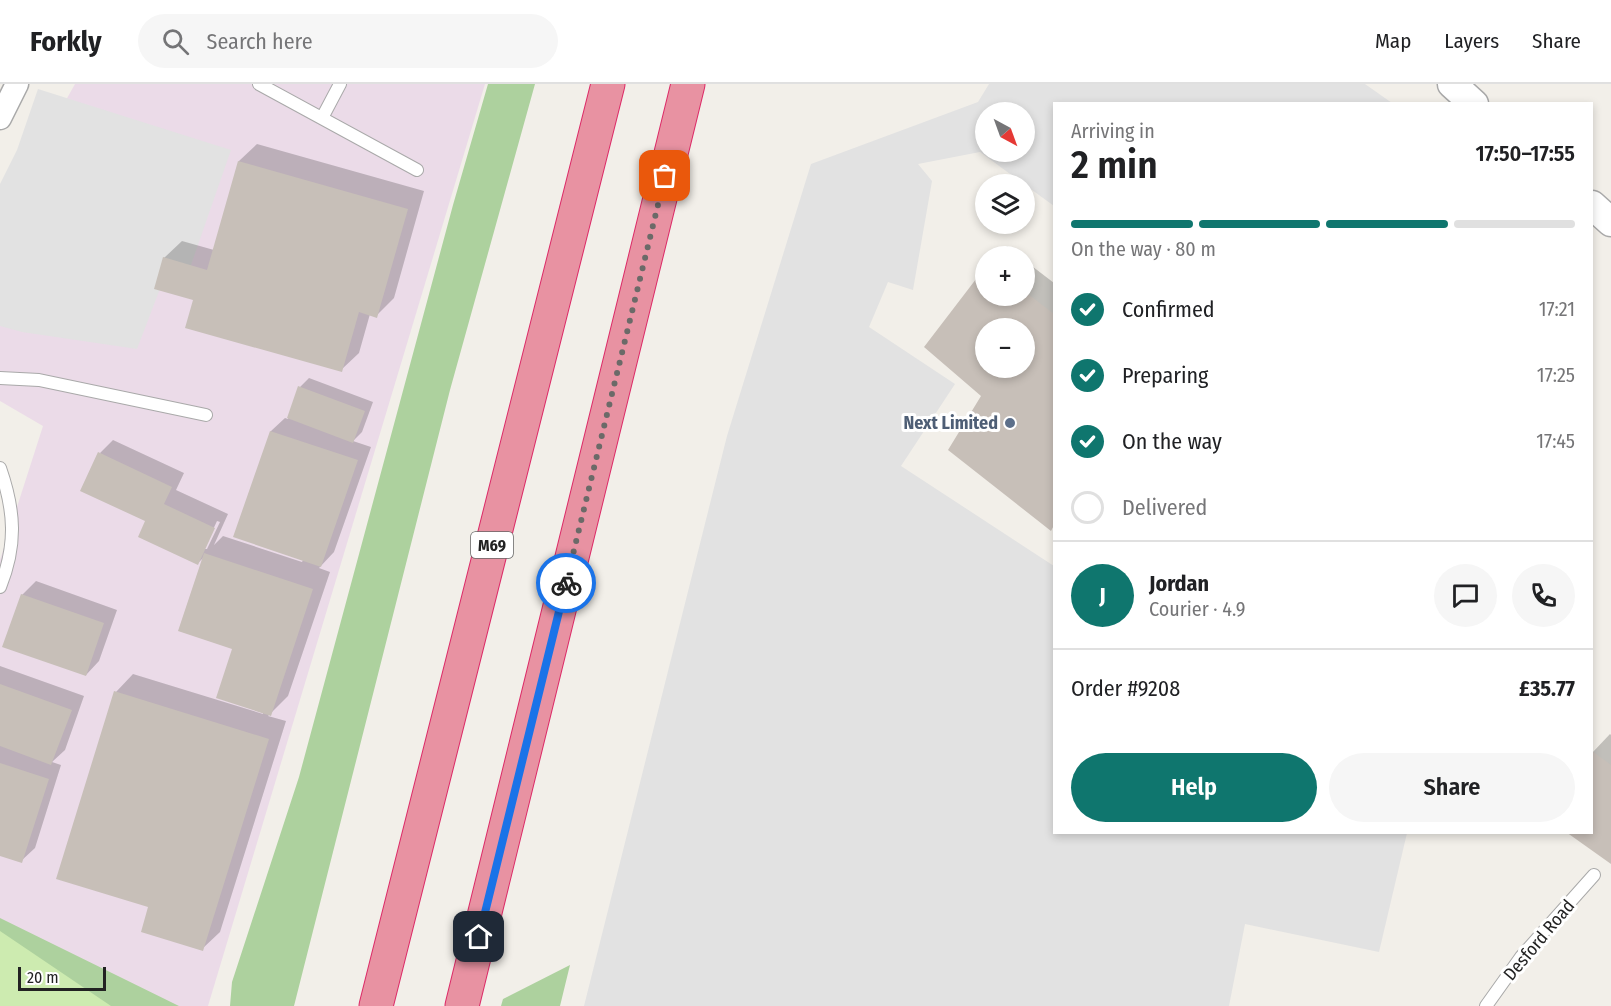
<!DOCTYPE html>
<html lang="en">
<head>
<meta charset="utf-8">
<style>
  :root { --surface:#fff; --page:#f6f6f6; --text:#202124; --muted:#757577; --line:#e0e0e0; --accent:#0f766e }
  body { margin:0; font-family:"Fira Sans Condensed",sans-serif; background:var(--page); color:var(--text); height:100vh; display:flex; flex-direction:column; font-size:22px; white-space:nowrap }
  * { box-sizing:border-box; margin:0 }
  p { font-size:20px; color:var(--muted) }
  .icon { flex:none; width:33px; height:33px; fill:none; stroke:currentColor; stroke-width:2; stroke-linecap:round; stroke-linejoin:round }
  .map { position:relative; flex:1; overflow:hidden }
  .side { position:absolute; left:1053px; top:18px; width:540px; height:732px; display:flex; flex-direction:column; background:var(--surface); border-radius:0px; box-shadow:0 3px 9px #0003 }
  .side>* { flex:none }
  .needle { width:39px; rotate:139deg }
  .controls { position:absolute; left:975px; top:18px; display:grid; gap:12px }
  .controls a { display:grid; place-items:center; width:60px; height:60px; border-radius:50%; background:var(--surface); box-shadow:0 3px 9px #0003; font-size:30px }
  .scale { position:absolute; left:18px; bottom:15px; width:88px; box-sizing:border-box; padding-left:6px; border:3px solid #222; border-top:0; font-size:16px; line-height:21px; white-space:nowrap; color:#222; -webkit-text-stroke:4px #fff; paint-order:stroke }
  .pin { position:absolute; display:grid; place-items:center; width:51px; height:51px; color:#fff; margin:-26px; border-radius:12px; box-shadow:0 3px 9px #0006 }
  .courier { position:absolute; display:grid; place-items:center; width:60px; height:60px; margin:-30px; border:4px solid #1a73e8; border-radius:50%; background:#fff; color:#222; box-shadow:0 2px 8px #0007 }
  .summary em { font-style:normal; font-weight:600 }
  .summary div { display:flex; flex-direction:column-reverse }
  .summary { display:flex; align-items:center; justify-content:space-between; height:102px; padding:0 18px }
  h1 { font-size:39px; font-weight:600; line-height:45px }
  .bar { display:grid; grid-template-columns:repeat(4,1fr); gap:9px 6px; align-content:center; height:72px; padding:0 18px }
  .bar i { height:8px; border-radius:4px; background:var(--line) }
  .bar .on { background:var(--accent) }
  .bar p { grid-column:span 4 }
  .line { display:flex; align-items:center; gap:15px; padding:0 18px; border-top:2px solid var(--line) }
  .line div { flex:1 }
  .round { display:grid; place-items:center; flex:none; width:63px; height:63px; border-radius:32px; background:var(--page) }
  ol { padding:0 18px; list-style:none }
  li { display:flex; align-items:center; gap:18px; height:66px }
  li p { margin-inline-start:auto }
  li .icon { padding:6px; border-radius:50%; background:var(--accent); color:#fff; stroke-width:4 }
  li:last-child { color:var(--muted) }
  li i { width:33px; height:33px; border:3px solid var(--line); border-radius:50% }
  .primary-button { display:flex; gap:12px; margin-top:auto; padding:12px 18px }
  .primary-button a { flex:1; height:69px; border-radius:36px; background:var(--accent); color:#fff; font-size:24px; font-weight:600; line-height:69px; text-align:center }
  .primary-button a+a { background:var(--page); color:var(--text) }
  header { display:flex; align-items:center; gap:36px; box-sizing:border-box; height:84px; padding:0 30px; background:var(--surface); border-bottom:2px solid var(--line) }
  header strong { font-size:28px }
  nav { display:flex; gap:33px; margin-inline-start:auto; font-size:21px }
  .search { width:420px; height:54px; background:var(--page); display:flex; align-items:center; gap:15px; box-sizing:border-box; padding:0 21px; border-radius:33px; color:var(--muted); font-size:22px }
  .map>svg:first-child { display:block }
  .industrial { fill:#ebdbe8 }
  .grass { fill:#cdebb0 }
  .forest { fill:#add19e }
  .parking { fill:#e2e2e2; fill-rule:evenodd }
  .shadow { fill:#0003; fill-rule:evenodd }
  .building { fill:#c7bfb8; fill-rule:evenodd }
  .lines { fill:none; stroke-linecap:round; stroke-linejoin:round }
  .service-casing { stroke:#a9a9a9; stroke-width:14 }
  .minor-casing { stroke:#a9a9a9; stroke-width:25 }
  .tertiary-casing { stroke:#a9a9a9; stroke-width:31 }
  .motorway-casing { stroke:#dc2a67; stroke-width:35 }
  .service { stroke:#fff; stroke-width:12 }
  .minor { stroke:#fff; stroke-width:22 }
  .tertiary { stroke:#fff; stroke-width:28 }
  .motorway { stroke:#e892a2; stroke-width:33 }
  .done { stroke:#6b6a68; stroke-width:6; stroke-dasharray:0 10.8 }
  .route { stroke:#1a73e8; stroke-width:8 }
  .service-dot { fill:#5c6f8a; stroke:#fff; stroke-width:2 }
  .labels { text-anchor:middle; dominant-baseline:central; stroke-width:6; stroke-linejoin:round; paint-order:stroke }
  .shield { fill:#fff; stroke:#646464; stroke-width:1.5 }
  .shield-label { font-size:16px; font-weight:bold; fill:#222 }
  .service-label { font-size:18px; font-weight:bold; fill:#4e5e75; stroke:#fff; text-anchor:end }
  .street-label { font-size:18px; fill:#222; stroke:#fff }
</style>
</head>
<body>
<header>
<strong>Forkly</strong>
<div class="search"><svg class="icon" aria-label="search" viewBox="0 0 24 24"><circle cx="10" cy="10" r="6"/><path d="M15 15l6 6"/></svg>Search here</div>
<nav><a>Map</a><a>Layers</a><a>Share</a></nav>
</header>
<div class="map">
<svg width="1611" height="922" viewBox="0 0 1611 922">
  <rect width="100%" height="100%" fill="#f2efe9"/>
  <path class="industrial" d="M75 0H485L208 922H117L0 836V476L43 342 0 317V134Z"/>
  <path class="grass" d="M0 836 117 922H0Z"/>
  <path class="forest" d="M488 0H535L450 306 294 922H230L232 898 299 693 453 121Z
    M0 834 179 922H111L0 847Z
    M570 881 560 922H501L503 915Z"/>
  <path class="parking" d="M989 0H1365L1392 19 1054 20V122L980 68 918 80 932 97 913 206 888 198 869 243 955 300 901 382 1054 482V748L1407 749 1379 868 1245 840 1229 922H584L727 352 811 80 978 18ZM986 28H1024V68H986Z
    M38 5 231 66 184 201 163 197 137 265 22 248 0 242V100L17 66Z"/>
  <path class="shadow" d="M257 60 424 107 394 214 376 232 370 230 359 269 341 286 195 215 164 174 182 157 214 166 239 77Z
    M1007 162 1020 172H996Z
    M1024 176 1054 199V441L1051 445 983 311 986 212H1024ZM986 244H1024V284H986Z
    M309 294 373 318 362 348 353 357 371 363 334 468 319 484 330 488 288 612 268 632 286 637 220 848 202 865 150 822 116 608 133 590 263 630V628L234 564 204 473 198 479 147 436 100 369 113 356 184 389 176 406 228 430 214 461 223 452 302 478 303 476 235 452 271 347 285 334 288 335 300 303ZM217 437 220 438 207 465H204Z
    M36 497 117 526 99 577 86 591 22 511Z
    M0 582 84 612 65 666 52 678 61 681 35 764 21 777 0 771Z
    M1610 650 1611 651V778L1592 748V669Z"/>
  <path class="building" d="M238 77 408 125 377 234 359 228 342 288 185 244 193 216 154 205 163 173 207 186Z
    M986 182V212H1024V207L1054 230V441L1051 447 948 366 981 312 924 263ZM986 244H1024V284H986Z
    M298 302 365 327 353 359 287 334Z
    M270 347 358 376 321 483 233 453Z
    M98 368 172 403 164 420 215 444 198 481 138 453 145 437 80 407Z
    M204 469 313 505 271 632 216 614 232 565 178 547Z
    M21 510 104 539 86 592 2 563Z
    M0 600 72 626 51 681 0 662Z
    M114 607 269 655 203 867 141 848 148 823 56 795Z
    M1592 667 1611 681V780L1566 748H1592Z
    M0 679 49 695 22 779 0 772Z"/>
  <g class="lines">
    <defs>
      <path id="service" d="M259 0 417 86
        M322 34 340 0
        M0 294 39 296 206 331
        M0 384C15 427 17 461 0 503
        M1486 922 1521 873 1594 791"/>
      <path id="minor" d="M0 34 17 0"/>
      <path id="tertiary" d="M1452 0 1474 20
        M1592 121 1611 138"/>
      <path id="motorway" d="M376 922 608 0
        M462 922 688 0"/>
    </defs>
    <use href="#service" class="service-casing"/>
    <use href="#minor" class="minor-casing"/>
    <use href="#tertiary" class="tertiary-casing"/>
    <use href="#motorway" class="motorway-casing"/>
    <use href="#service" class="service"/>
    <use href="#minor" class="minor"/>
    <use href="#tertiary" class="tertiary"/>
    <use href="#motorway" class="motorway"/>
  </g>
  <g class="lines">
    <path class="done" d="M566 499 665 92"/>
    <path class="route" d="M479 853 566 499"/>
  </g>
  <circle class="service-dot" cx="1010" cy="339" r="6"/>
  <g class="labels">
    <rect class="shield" x="471" y="448" width="42" height="26" rx="4.5"/>
    <g class="shield-label">
      <text x="492" y="461">M69</text>
    </g>
    <g class="service-label">
      <text x="998" y="339">Next Limited</text>
    </g>
    <g class="street-label">
      <text transform="translate(1539 856) rotate(-50)">Desford Road</text>
    </g>
  </g>
</svg>
<div class="controls">
<a><svg class="needle" viewBox="-14 -14 28 28"><path d="M0-13l5 13h-10z" fill="#e53935"/><path d="M0 13l5-13h-10z" fill="#757577"/></svg></a>
<a><svg class="icon" aria-label="layers" viewBox="0 0 24 24"><path d="M12 4l9 5-9 5-9-5zM3 14l9 5 9-5"/></svg></a>
<a>+</a>
<a>−</a>
</div>
<div class="scale">20 m</div>
<div class="pin" style="left:665px;top:92px;background:#ea580c"><svg class="icon" aria-label="bag" viewBox="0 0 24 24"><path d="M5 8h14l-1 12H6zM9 8a3 3 0 0 1 6 0"/></svg></div>
<div class="pin" style="left:479px;top:853px;background:#1f2937"><svg class="icon" aria-label="home" viewBox="0 0 24 24"><path d="M3 11l9-7 9 7M6 9v11h12V9"/></svg></div>
<div class="courier" style="left:566px;top:499px"><svg class="icon" aria-label="bike" viewBox="0 0 24 24"><circle cx="6" cy="16" r="4"/><circle cx="18" cy="16" r="4"/><path d="M6 16l4-8h5l3 8M10 8l3 8H6M13 5h3"/></svg></div>
<section class="side">
<div class="summary"><div><h1>2 min</h1><p>Arriving in</p></div><em>17:50–17:55</em></div>
<div class="bar"><i class="on"></i><i class="on"></i><i class="on"></i><i></i><p>On the way · 80 m</p></div>
<ol>
<li><svg class="icon" aria-label="check" viewBox="0 0 24 24"><path d="M5 12l5 5 9-10"/></svg>Confirmed<p>17:21</p></li>
<li><svg class="icon" aria-label="check" viewBox="0 0 24 24"><path d="M5 12l5 5 9-10"/></svg>Preparing<p>17:25</p></li>
<li><svg class="icon" aria-label="check" viewBox="0 0 24 24"><path d="M5 12l5 5 9-10"/></svg>On the way<p>17:45</p></li>
<li><i></i>Delivered</li>
</ol>
<div class="line" style="height:108px"><b class="round" style="background:var(--accent);color:#fff">J</b><div><b>Jordan</b><p>Courier · 4.9</p></div><a class="round"><svg class="icon" aria-label="chat" viewBox="0 0 24 24"><path d="M4 5h16v11H9l-5 4z"/></svg></a><a class="round"><svg class="icon" aria-label="phone" viewBox="0 0 24 24"><path d="M5 4h4l2 5-3 2q2 4 5 5l2-3 5 2v4C11 20 4 13 5 4z"/></svg></a></div>
<div class="line" style="height:78px"><div>Order #9208</div><b>£35.77</b></div>
<div class="primary-button"><a>Help</a><a>Share</a></div>
</section>
</div>
</body>
</html>
